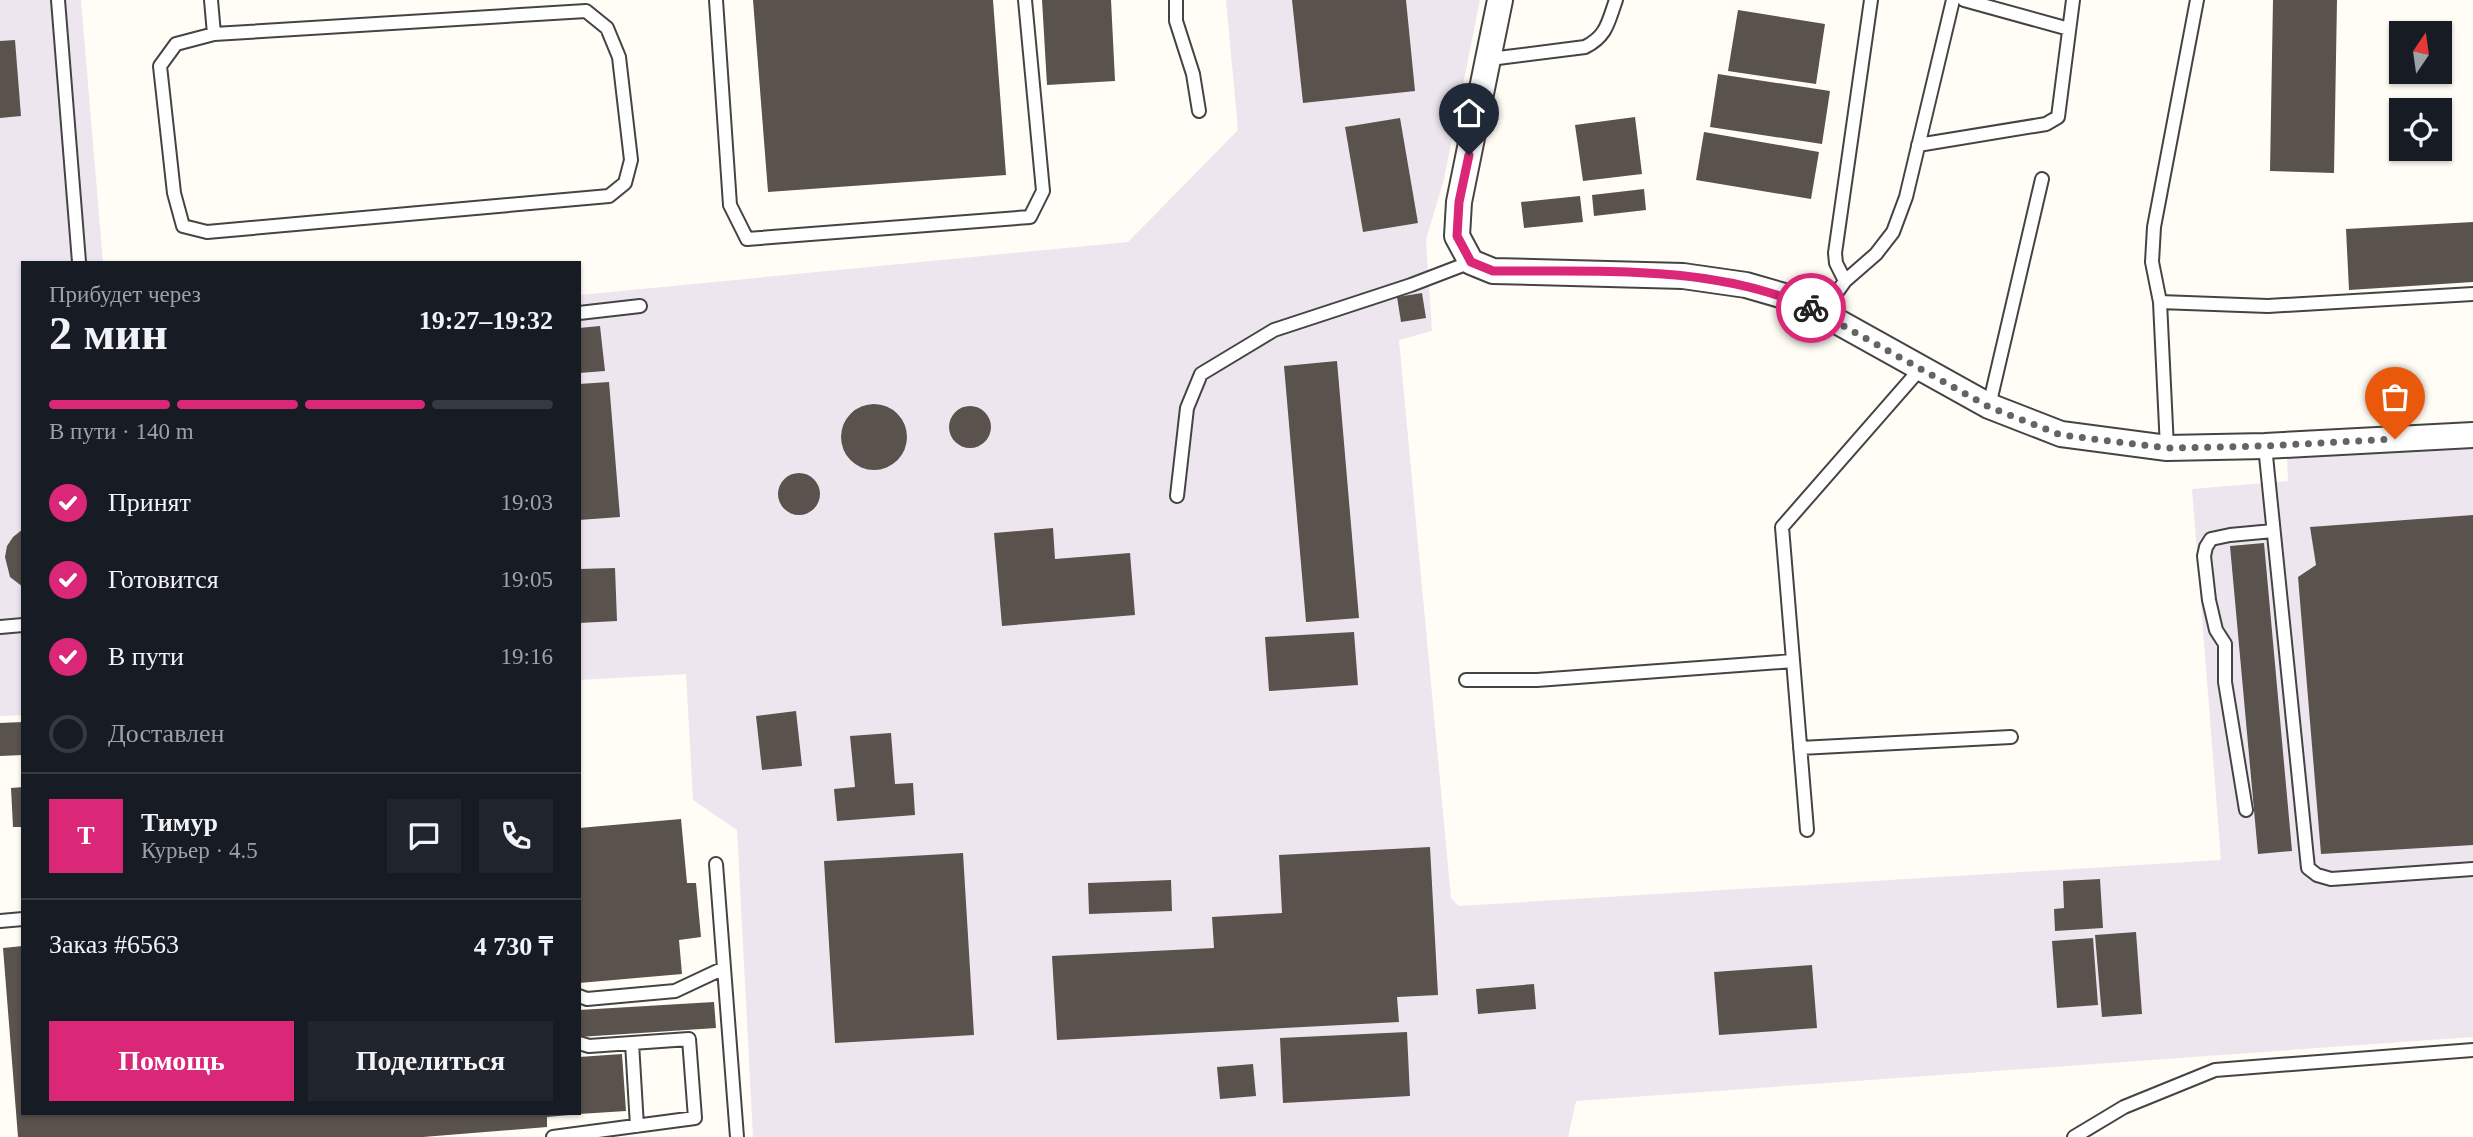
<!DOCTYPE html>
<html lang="ru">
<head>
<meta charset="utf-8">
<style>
  :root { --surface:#171b24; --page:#20242c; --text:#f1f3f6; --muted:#9ea1a6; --line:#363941; --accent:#db2777 }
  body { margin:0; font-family:Georgia,serif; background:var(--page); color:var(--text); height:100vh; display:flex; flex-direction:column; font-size:26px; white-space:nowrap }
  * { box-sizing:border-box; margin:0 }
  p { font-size:23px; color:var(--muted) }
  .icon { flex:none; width:38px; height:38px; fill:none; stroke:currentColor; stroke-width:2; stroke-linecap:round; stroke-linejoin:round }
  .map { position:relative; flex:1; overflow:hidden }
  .sheet { position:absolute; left:21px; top:261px; width:560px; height:854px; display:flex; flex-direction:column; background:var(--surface); border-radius:0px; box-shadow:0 2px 5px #0004 }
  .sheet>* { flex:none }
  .needle { width:46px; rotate:13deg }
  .buttons { position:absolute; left:2389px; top:21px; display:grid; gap:14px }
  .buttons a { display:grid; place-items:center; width:63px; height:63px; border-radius:0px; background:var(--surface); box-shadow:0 2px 5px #0004; font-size:35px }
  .pin { position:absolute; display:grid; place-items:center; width:60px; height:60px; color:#fff; margin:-72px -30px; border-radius:50% 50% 50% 0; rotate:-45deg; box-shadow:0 0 7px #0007 }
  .pin .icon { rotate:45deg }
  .courier { position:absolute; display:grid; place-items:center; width:70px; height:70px; margin:-35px; border:5px solid #db2777; border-radius:50%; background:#fff; color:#222; box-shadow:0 2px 9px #0007 }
  .overview em { font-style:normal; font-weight:800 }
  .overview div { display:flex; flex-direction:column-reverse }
  .overview { display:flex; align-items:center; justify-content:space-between; height:119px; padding:0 28px }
  h1 { font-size:46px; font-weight:800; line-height:52px }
  .bar { display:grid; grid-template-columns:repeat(4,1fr); gap:10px 7px; align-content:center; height:84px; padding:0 28px }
  .bar i { height:9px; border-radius:5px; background:var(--line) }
  .bar .on { background:var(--accent) }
  .bar p { grid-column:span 4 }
  .line { display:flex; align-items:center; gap:18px; padding:0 28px; border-top:2px solid var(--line) }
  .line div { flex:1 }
  .round { display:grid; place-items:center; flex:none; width:74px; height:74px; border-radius:0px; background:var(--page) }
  ol { padding:0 28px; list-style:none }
  li { display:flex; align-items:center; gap:21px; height:77px }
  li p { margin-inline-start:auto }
  li .icon { padding:7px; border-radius:50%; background:var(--accent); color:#fff; stroke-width:4 }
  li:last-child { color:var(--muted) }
  li i { width:38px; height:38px; border:4px solid var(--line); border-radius:50% }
  .action { display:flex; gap:14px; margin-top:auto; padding:14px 28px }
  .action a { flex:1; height:80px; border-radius:0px; background:var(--accent); color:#fff; font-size:28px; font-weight:800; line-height:80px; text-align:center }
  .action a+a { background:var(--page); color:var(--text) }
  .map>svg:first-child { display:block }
  .industrial { fill:#eee6ef }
  .building { fill:#5a524d }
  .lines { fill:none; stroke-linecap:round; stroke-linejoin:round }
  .lane-casing { stroke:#444; stroke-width:16 }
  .street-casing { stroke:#444; stroke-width:28 }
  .lane { stroke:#fff; stroke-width:12 }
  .street { stroke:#fff; stroke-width:24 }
  .done { stroke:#646461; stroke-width:7; stroke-dasharray:0 12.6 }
  .route { stroke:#db2777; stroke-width:9 }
</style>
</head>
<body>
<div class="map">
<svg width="2473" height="1137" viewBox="0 0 2473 1137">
  <rect width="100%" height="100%" fill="#fffdf5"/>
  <path class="industrial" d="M0 0H81L103 262H23V715L0 716Z
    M1226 0H1480L1444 179 1426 240 1432 331 1399 340 1451 898 1459 906 2221 860 2192 489 2288 481 2287 455 2473 447V1037L1576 1101 1568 1137H753L737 830 693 800 686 674 579 680V295L1128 242 1238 130Z"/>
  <path class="building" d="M753 0H993L1006 175 768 192Z
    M1042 0H1111L1115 81 1047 85Z
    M1292 0H1406L1415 91 1303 103Z
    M2273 0H2337L2334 173 2270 171Z
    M1738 10 1825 24 1816 84 1728 71Z
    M15 40 21 116 0 118V41Z
    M1718 74 1830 91 1822 144 1710 127Z
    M1635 117 1642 174 1583 181 1575 125Z
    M1400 118 1418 223 1363 232 1345 127Z
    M1704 132 1819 152 1811 199 1696 180Z
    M1644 189 1646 210 1594 216 1592 195Z
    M1580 196 1583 222 1524 228 1521 202Z
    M2473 222V282L2349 290 2346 229Z
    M1422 293 1426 318 1401 322 1397 297Z
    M600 326 605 371 579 373V328Z
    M1337 361 1359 618 1306 622 1284 366Z
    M609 382 620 517 579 520V384Z
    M841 437a33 33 0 1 1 66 0a33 33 0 1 1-66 0Z
    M949 427a21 21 0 1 1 42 0a21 21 0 1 1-42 0Z
    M778 494a21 21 0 1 1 42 0a21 21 0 1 1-42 0Z
    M2473 515V845L2321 854 2298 577 2316 565 2310 527Z
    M1053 528 1055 559 1130 553 1135 615 1002 626 994 533Z
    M23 529V587L10 577 5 557 7 546 13 537Z
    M2264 543 2292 851 2258 854 2230 546Z
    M615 568 617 621 579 623V569Z
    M1354 632 1358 685 1269 691 1265 637Z
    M796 711 802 766 762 770 756 716Z
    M23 722V755L0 756V723Z
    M891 733 895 784 913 783 915 815 837 821 834 789 855 787 850 736Z
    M23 787V827H13L11 788Z
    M681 819 687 883H696L701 937 679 940 682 974 579 983V828Z
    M1430 847 1438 995 1397 997 1399 1022 1057 1040 1052 956 1214 948 1212 917 1282 913 1279 855Z
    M963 853 974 1035 835 1043 824 861Z
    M2100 879 2103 928 2055 931 2054 909 2064 908 2063 881Z
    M1171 880 1172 911 1089 914 1088 883Z
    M2136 932 2142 1014 2102 1017 2095 935Z
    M2093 938 2098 1005 2057 1008 2052 941Z
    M23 946V1113H570V1115L547 1117V1127L423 1137H18L3 948Z
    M1812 965 1817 1028 1719 1035 1714 972Z
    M1534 984 1536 1009 1478 1014 1476 989Z
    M714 1002 716 1028 579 1037V1010Z
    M1407 1032 1410 1096 1283 1103 1280 1038Z
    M622 1054 626 1111 579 1114V1057Z
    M1253 1064 1256 1096 1220 1099 1217 1067Z"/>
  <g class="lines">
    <defs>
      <path id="lane" d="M58 0 79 262
        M211 0 214 34 586 11 607 28 619 57 631 160 625 183 609 196 207 232 183 226 174 193 160 66 176 44 214 34
        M716 0 730 205 747 239 1030 217 1043 191 1025 0
        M1176 0V21L1193 74 1199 111
        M1964 0 2069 29
        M1490 59 1585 47C1607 36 1608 22 1616 0
        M1918 145 2046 124 2058 117 2073 0
        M1845 281 1836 263 1835 253 1871 0
        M2160 302 2268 306 2473 294
        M579 313 640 306
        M1822 313 1845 281 1876 254 1893 232 1906 197 1953 0
        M1989 406 2042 179
        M2265 446 2308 868 2317 875 2331 879 2473 869
        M2167 448 2160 302 2152 262 2154 227 2197 0
        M1177 496 1187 408 1201 374 1274 330 1411 285 1471 262
        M0 627 23 625
        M1466 680H1537L1793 661
        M1800 748 2011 737
        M2246 810 2225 682V644L2216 630 2209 600 2204 556 2206 547 2211 539 2230 535 2273 531
        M1807 830 1782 527 1921 368
        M716 864 737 1137
        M0 921 23 919
        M579 996 587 999 675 991 724 968
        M632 1043 637 1126
        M553 1137 695 1118 689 1039 589 1046 579 1043
        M2074 1137 2124 1107 2215 1070 2473 1050"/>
      <path id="street" d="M1500 0 1459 202 1457 236 1471 262 1493 271 1683 276 1746 285 1784 296 1822 313 1989 406 2061 434 2167 448 2265 446 2473 435"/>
    </defs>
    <use href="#lane" class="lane-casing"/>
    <use href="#street" class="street-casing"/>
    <use href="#lane" class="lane"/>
    <use href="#street" class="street"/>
  </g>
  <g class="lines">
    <path class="done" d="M1811 308 1989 407 2061 435 2167 448 2264 446 2395 439"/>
    <path class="route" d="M1469 155 1459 202 1457 236 1471 262 1493 271C1599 272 1712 264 1811 308"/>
  </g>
</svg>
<div class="buttons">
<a><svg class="needle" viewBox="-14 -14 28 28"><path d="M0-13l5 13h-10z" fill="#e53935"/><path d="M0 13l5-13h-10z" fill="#9ea1a6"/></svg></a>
<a><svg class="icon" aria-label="locate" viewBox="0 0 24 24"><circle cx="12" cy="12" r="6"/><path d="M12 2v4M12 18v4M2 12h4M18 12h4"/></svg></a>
</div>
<div class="pin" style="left:2395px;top:439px;background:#ea580c"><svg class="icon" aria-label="bag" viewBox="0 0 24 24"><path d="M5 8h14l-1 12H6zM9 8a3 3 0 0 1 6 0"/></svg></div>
<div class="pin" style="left:1469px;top:155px;background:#1f2937"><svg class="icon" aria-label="home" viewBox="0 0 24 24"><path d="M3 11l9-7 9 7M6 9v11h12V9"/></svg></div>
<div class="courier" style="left:1811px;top:308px"><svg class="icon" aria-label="bike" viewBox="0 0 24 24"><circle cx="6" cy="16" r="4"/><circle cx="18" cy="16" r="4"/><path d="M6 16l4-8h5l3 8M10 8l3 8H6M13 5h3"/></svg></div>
<section class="sheet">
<div class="overview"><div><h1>2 мин</h1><p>Прибудет через</p></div><em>19:27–19:32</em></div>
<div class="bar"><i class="on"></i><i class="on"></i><i class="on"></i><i></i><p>В пути · 140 m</p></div>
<ol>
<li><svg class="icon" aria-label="check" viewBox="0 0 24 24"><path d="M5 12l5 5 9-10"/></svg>Принят<p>19:03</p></li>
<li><svg class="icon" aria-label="check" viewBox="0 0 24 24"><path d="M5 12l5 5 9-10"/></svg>Готовится<p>19:05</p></li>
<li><svg class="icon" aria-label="check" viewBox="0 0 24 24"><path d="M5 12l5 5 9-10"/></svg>В пути<p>19:16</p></li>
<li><i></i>Доставлен</li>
</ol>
<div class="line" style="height:126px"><b class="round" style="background:var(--accent);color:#fff">Т</b><div><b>Тимур</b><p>Курьер · 4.5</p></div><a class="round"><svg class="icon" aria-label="chat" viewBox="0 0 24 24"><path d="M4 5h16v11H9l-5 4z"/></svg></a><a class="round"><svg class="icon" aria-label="phone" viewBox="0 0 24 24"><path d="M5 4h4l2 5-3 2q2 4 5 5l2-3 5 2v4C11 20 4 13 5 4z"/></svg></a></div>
<div class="line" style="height:91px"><div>Заказ #6563</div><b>4 730 ₸</b></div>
<div class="action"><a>Помощь</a><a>Поделиться</a></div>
</section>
</div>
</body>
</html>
